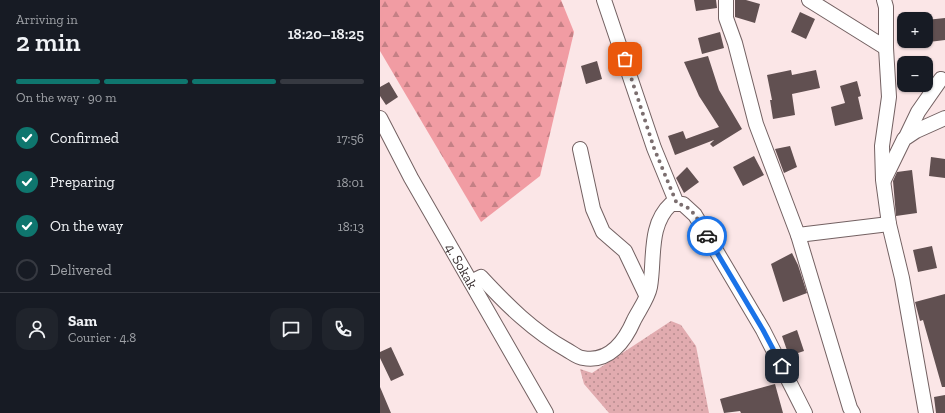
<!DOCTYPE html>
<html lang="en">
<head>
<meta charset="utf-8">
<style>
  :root { --surface:#171b24; --page:#20242c; --text:#f1f3f6; --muted:#9ea1a6; --line:#363941; --accent:#0f766e }
  body { margin:0; font-family:"Zilla Slab",serif; background:var(--page); color:var(--text); height:100vh; display:flex; flex-direction:column; font-size:15px; white-space:nowrap }
  * { box-sizing:border-box; margin:0 }
  p { font-size:13px; color:var(--muted) }
  .icon { flex:none; width:22px; height:22px; fill:none; stroke:currentColor; stroke-width:2; stroke-linecap:round; stroke-linejoin:round }
  .map { position:relative; flex:1; overflow:hidden }
  .sheet { display:flex; flex-direction:column; background:var(--surface); width:380px }
  .sheet>* { flex:none }
  .fabs { position:absolute; left:517px; top:12px; display:grid; gap:8px }
  .fabs a { display:grid; place-items:center; width:36px; height:36px; border-radius:8px; background:var(--surface); box-shadow:0 1px 3px #0004; font-size:20px }
  .pin { position:absolute; display:grid; place-items:center; width:34px; height:34px; color:#fff; margin:-17px; border-radius:8px; box-shadow:0 2px 6px #0006 }
  .courier { position:absolute; display:grid; place-items:center; width:40px; height:40px; margin:-20px; border:3px solid #1a73e8; border-radius:50%; background:#fff; color:#222; box-shadow:0 1px 5px #0007 }
  .summary em { font-style:normal; font-weight:600 }
  .summary div { display:flex; flex-direction:column-reverse }
  .summary { display:flex; align-items:center; justify-content:space-between; height:68px; padding:0 16px }
  h1 { font-size:26px; font-weight:600; line-height:30px }
  .bar { display:grid; grid-template-columns:repeat(4,1fr); gap:6px 4px; align-content:center; height:48px; padding:0 16px }
  .bar i { height:5px; border-radius:3px; background:var(--line) }
  .bar .selected { background:var(--accent) }
  .bar p { grid-column:span 4 }
  .line { display:flex; align-items:center; gap:10px; padding:0 16px; border-top:1px solid var(--line) }
  .line div { flex:1 }
  .round { display:grid; place-items:center; flex:none; width:42px; height:42px; border-radius:12px; background:var(--page) }
  ol { padding:0 16px; list-style:none }
  li { display:flex; align-items:center; gap:12px; height:44px }
  li p { margin-inline-start:auto }
  li .icon { padding:4px; border-radius:50%; background:var(--accent); color:#fff; stroke-width:4 }
  li:last-child { color:var(--muted) }
  li i { width:22px; height:22px; border:2px solid var(--line); border-radius:50% }
  main { display:flex; flex:1; min-height:0 }
  .map>svg:first-child { display:block }
  .forest { fill:url(#forest-firs) }
  .park { fill:url(#park-dots) }
  .building { fill:#615051 }
  .lines { fill:none; stroke-linecap:round; stroke-linejoin:round }
  .minor-casing { stroke:#736162; stroke-width:16 }
  .minor { stroke:#fff; stroke-width:14 }
  .done { stroke:#7b6e6f; stroke-width:4; stroke-dasharray:0 7.2 }
  .route { stroke:#1a73e8; stroke-width:5 }
  .labels { text-anchor:middle; dominant-baseline:central; stroke-width:4; stroke-linejoin:round; paint-order:stroke }
  .street-label { font-size:14px; fill:#362d2e; stroke:#fcf8f8 }
</style>
</head>
<body>
<main>
<section class="sheet">
<div class="summary"><div><h1>2 min</h1><p>Arriving in</p></div><em>18:20–18:25</em></div>
<div class="bar"><i class="selected"></i><i class="selected"></i><i class="selected"></i><i></i><p>On the way · 90 m</p></div>
<ol>
<li><svg class="icon" aria-label="check" viewBox="0 0 24 24"><path d="M5 12l5 5 9-10"/></svg>Confirmed<p>17:56</p></li>
<li><svg class="icon" aria-label="check" viewBox="0 0 24 24"><path d="M5 12l5 5 9-10"/></svg>Preparing<p>18:01</p></li>
<li><svg class="icon" aria-label="check" viewBox="0 0 24 24"><path d="M5 12l5 5 9-10"/></svg>On the way<p>18:13</p></li>
<li><i></i>Delivered</li>
</ol>
<div class="line" style="height:72px"><a class="round"><svg class="icon" aria-label="person" viewBox="0 0 24 24"><circle cx="12" cy="8" r="4"/><path d="M4 21q1-7 8-7t8 7"/></svg></a><div><b>Sam</b><p>Courier · 4.8</p></div><a class="round"><svg class="icon" aria-label="chat" viewBox="0 0 24 24"><path d="M4 5h16v11H9l-5 4z"/></svg></a><a class="round"><svg class="icon" aria-label="phone" viewBox="0 0 24 24"><path d="M5 4h4l2 5-3 2q2 4 5 5l2-3 5 2v4C11 20 4 13 5 4z"/></svg></a></div>
</section>
<div class="map">
<svg width="565" height="413" viewBox="0 0 565 413">
  <defs>
    <pattern id="forest-firs" width="22" height="20" patternUnits="userSpaceOnUse"><rect width="22" height="20" fill="#f19ca3"/><path d="M5 1l3.5 6h-7zM16 11l3.5 6h-7z" fill="#c48085"/></pattern>
    <pattern id="park-dots" width="8" height="8" patternUnits="userSpaceOnUse"><rect width="8" height="8" fill="#e1abaf"/><path d="M2 2h.1M6 6h.1" fill="none" stroke="#b78c8f" stroke-width="1.8" stroke-linecap="round"/></pattern>
  </defs>
  <rect width="100%" height="100%" fill="#fbe6e7"/>
  <path class="forest" d="M0 0H181L194 32 160 176 101 222 0 51Z"/>
  <path class="park" d="M291 321 301 325 316 346 329 413H229L204 384 200 369 212 373Z"/>
  <path class="building" d="M314 0H336L337 8 316 11Z
    M355 0H366L380 4 375 23 355 17Z
    M420 12 435 19 426 39 411 32Z
    M565 18V40L549 42 546 20Z
    M340 32 344 48 322 54 318 38Z
    M328 56 339 90 362 129 333 147 330 144 334 140 295 155 288 136 303 131 306 139 339 127 319 96 304 62Z
    M217 61 222 79 206 84 201 66Z
    M411 70 412 75 436 70 440 88 412 94 415 115 393 119 390 100H392L387 75Z
    M477 81 481 96 478 97 483 119 455 126 451 107 465 103 460 86Z
    M9 82 18 97 6 105 0 96V87Z
    M410 146 417 167 404 173 395 149Z
    M374 156 384 175 363 186 353 167Z
    M551 157 565 159V178L549 176Z
    M307 167 319 182 304 193 296 178Z
    M532 170 537 213 516 216 513 181 517 172Z
    M552 246 557 268 538 272 533 250Z
    M412 253 418 265 427 293 403 302 391 264Z
    M565 294V387H562L543 320 540 321 535 302Z
    M417 330 424 351 409 356 402 336Z
    M11 347 24 375 11 381 0 358V352Z
    M395 384 403 413H361L360 411 344 413 340 399Z
    M0 387 11 413H0Z
    M565 395V413H556L554 397Z"/>
  <g class="lines">
    <defs>
      <g id="minor">
        <path d="M224 0 274 148 297 204"/>
        <path d="M346 0V18L355 43 376 124 418 235 470 408 473 413"/>
        <path d="M429 0 506 48"/>
        <path d="M504 0 506 7V48L509 97 502 146 503 180 509 224 522 278 546 413"/>
        <path id="s1" d="M0 118 31 178 166 413"/>
        <path d="M526 137 538 112 561 79"/>
        <path d="M200 149 213 209 223 232 245 251 266 295"/>
        <path d="M504 180 524 139 536 131 565 118"/>
        <path d="M418 235 509 224"/>
        <path d="M91 282 101 277C127 305 153 331 187 350 191 352 198 358 203 358 229 363 245 341 254 320 259 310 268 298 270 287 275 259 268 225 291 204H303L315 215 383 330 425 413"/>
      </g>
    </defs>
    <use href="#minor" class="minor-casing"/>
    <use href="#minor" class="minor"/>
  </g>
  <g class="lines">
    <path class="done" d="M245 59 274 148 297 204C313 205 320 224 327 236"/>
    <path class="route" d="M327 236 383 330 402 366"/>
  </g>
  <g class="labels">
    <g class="street-label">
      <text stroke="none"><textPath href="#s1" startOffset="169">4. Sokak</textPath></text>
    </g>
  </g>
</svg>
<div class="fabs">
<a>+</a>
<a>−</a>
</div>
<div class="pin" style="left:245px;top:59px;background:#ea580c"><svg class="icon" aria-label="bag" viewBox="0 0 24 24"><path d="M5 8h14l-1 12H6zM9 8a3 3 0 0 1 6 0"/></svg></div>
<div class="pin" style="left:402px;top:366px;background:#1f2937"><svg class="icon" aria-label="home" viewBox="0 0 24 24"><path d="M3 11l9-7 9 7M6 9v11h12V9"/></svg></div>
<div class="courier" style="left:327px;top:236px"><svg class="icon" aria-label="car" viewBox="0 0 24 24"><path d="M5 17H2v-5l4-1 3-4h7l3 4 3 1v5h-3M9 17h6M6 11h13"/><circle cx="7" cy="17" r="2"/><circle cx="17" cy="17" r="2"/></svg></div>
</div>
</main>
</body>
</html>
